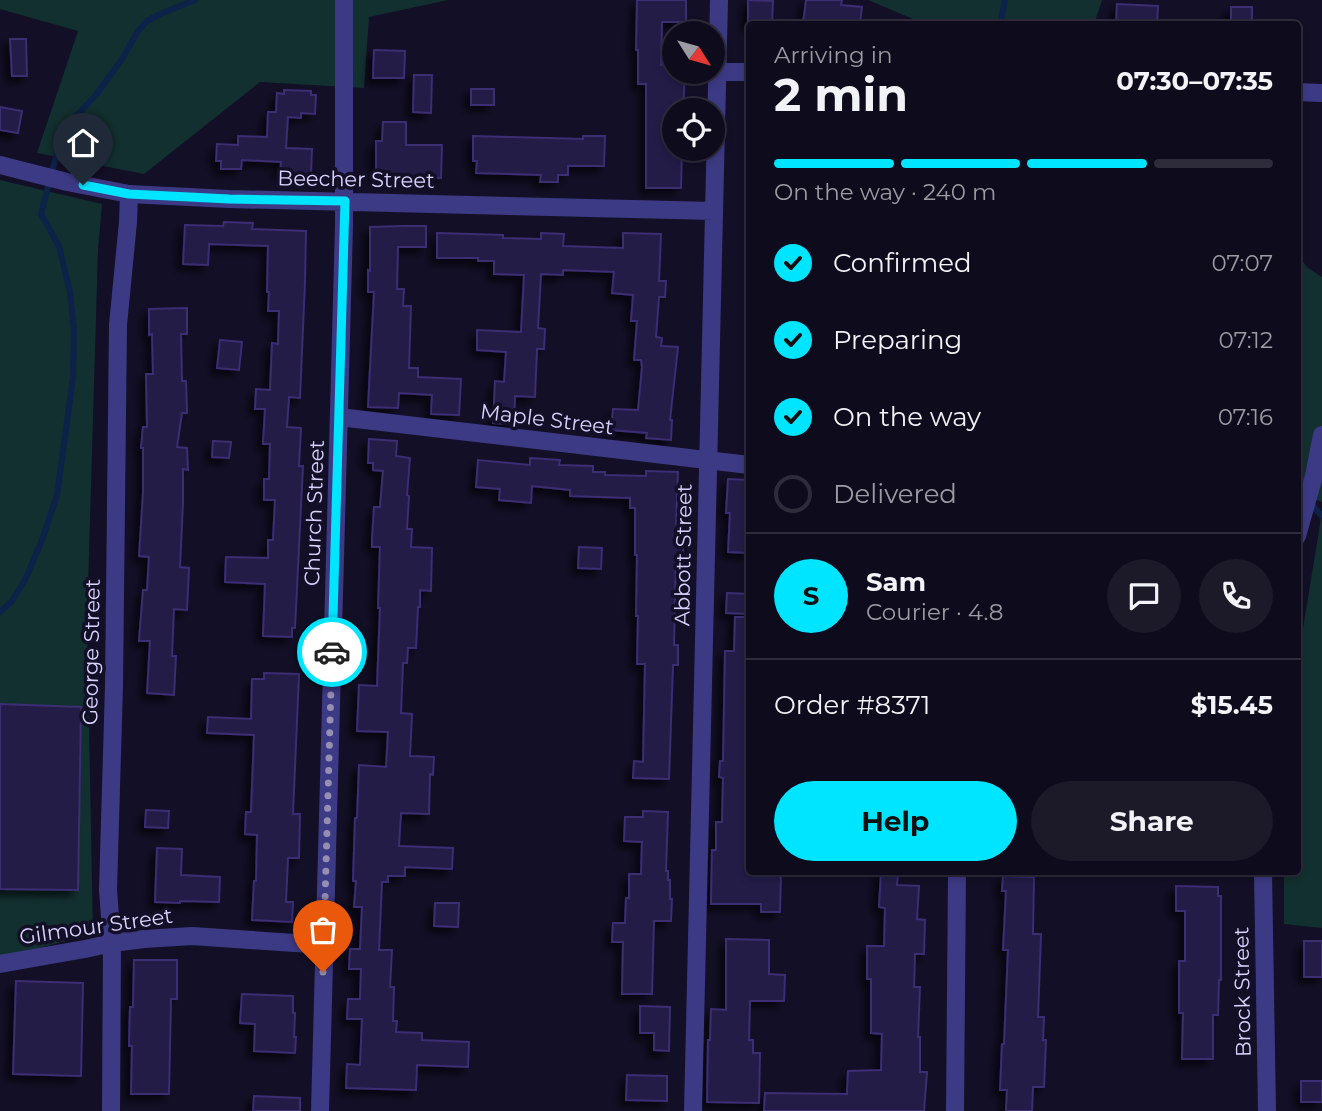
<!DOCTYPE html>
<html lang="en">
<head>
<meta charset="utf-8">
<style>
  :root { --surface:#0e0b1c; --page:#1c1929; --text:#f1f3f6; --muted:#9b9ba3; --line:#2e2b3b; --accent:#00e5ff }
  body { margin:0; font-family:Montserrat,sans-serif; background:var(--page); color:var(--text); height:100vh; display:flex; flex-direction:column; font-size:26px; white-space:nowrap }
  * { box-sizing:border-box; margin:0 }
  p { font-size:23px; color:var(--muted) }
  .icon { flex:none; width:38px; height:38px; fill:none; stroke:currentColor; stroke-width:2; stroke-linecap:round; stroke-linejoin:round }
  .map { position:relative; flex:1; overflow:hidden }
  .details { position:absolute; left:746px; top:21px; width:555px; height:854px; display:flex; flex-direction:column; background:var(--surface); border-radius:7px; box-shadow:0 4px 10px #0003,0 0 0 2px var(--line) }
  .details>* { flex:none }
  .needle { width:46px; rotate:127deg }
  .buttons { position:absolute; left:662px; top:21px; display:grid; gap:14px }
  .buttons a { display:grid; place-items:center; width:63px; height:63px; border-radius:50%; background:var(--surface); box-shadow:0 4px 10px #0003,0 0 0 2px var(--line); font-size:35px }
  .pin { position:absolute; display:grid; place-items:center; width:60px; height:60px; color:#fff; margin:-72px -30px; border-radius:50% 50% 50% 0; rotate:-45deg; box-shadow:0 0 7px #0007 }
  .pin .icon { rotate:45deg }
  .courier { position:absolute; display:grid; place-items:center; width:70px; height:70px; margin:-35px; border:5px solid #00e5ff; border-radius:50%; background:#fff; color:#222; box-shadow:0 2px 9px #0007 }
  .summary em { font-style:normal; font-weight:700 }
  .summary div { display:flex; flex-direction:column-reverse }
  .summary { display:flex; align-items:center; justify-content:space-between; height:119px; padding:0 28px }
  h1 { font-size:46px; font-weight:700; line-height:52px }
  .bar { display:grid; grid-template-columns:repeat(4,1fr); gap:10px 7px; align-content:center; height:84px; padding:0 28px }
  .bar i { height:9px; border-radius:5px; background:var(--line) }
  .bar .selected { background:var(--accent) }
  .bar p { grid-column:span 4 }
  .line { display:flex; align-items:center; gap:18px; padding:0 28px; border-top:2px solid var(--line) }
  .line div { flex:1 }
  .round { display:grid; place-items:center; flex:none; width:74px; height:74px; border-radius:37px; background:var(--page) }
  ol { padding:0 28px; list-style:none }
  li { display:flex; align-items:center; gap:21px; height:77px }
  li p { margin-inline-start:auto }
  li .icon { padding:7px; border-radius:50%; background:var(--accent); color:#111; stroke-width:4 }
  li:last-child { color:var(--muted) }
  li i { width:38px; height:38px; border:4px solid var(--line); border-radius:50% }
  .button { display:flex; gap:14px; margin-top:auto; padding:14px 28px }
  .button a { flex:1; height:80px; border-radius:42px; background:var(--accent); color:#111; font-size:28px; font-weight:700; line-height:80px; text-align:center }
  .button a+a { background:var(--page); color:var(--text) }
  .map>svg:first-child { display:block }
  .green { fill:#12302f }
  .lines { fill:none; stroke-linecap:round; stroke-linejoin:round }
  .stream { stroke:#0c2248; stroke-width:6 }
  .building { fill:#241b47; stroke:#3b2d73; stroke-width:2; filter:url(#shadow) }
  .minor { stroke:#3d3a85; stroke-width:18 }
  .done { stroke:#948fb3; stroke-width:7; stroke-dasharray:0 12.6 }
  .route { stroke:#00e5ff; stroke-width:9 }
  .labels { text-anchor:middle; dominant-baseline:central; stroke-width:7; stroke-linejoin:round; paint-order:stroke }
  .street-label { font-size:21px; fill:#d9d4ff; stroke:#130f26 }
</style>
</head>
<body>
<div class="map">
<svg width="1322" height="1111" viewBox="0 0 1322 1111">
  <defs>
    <filter id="shadow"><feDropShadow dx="-6" dy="6" stdDeviation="3.5" flood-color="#0009"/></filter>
  </defs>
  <rect width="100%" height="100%" fill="#130f26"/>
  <path class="green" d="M0 0H448L369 17 364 88 260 82 144 174 37 153 78 31 0 9Z
    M868 0H1102L1094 24H925Z
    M0 180 102 204 98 250 87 622 93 934 0 958Z
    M1297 255 1308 268 1322 277V502L1297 491Z
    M1322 512V928L1284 924V872H1297V665Z"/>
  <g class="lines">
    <path class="stream" d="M1000 24 1005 0
      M1297 483 1311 504 1322 516
      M0 612 12 601 25 580 42 540 57 495 73 377 74 331 70 292 59 246 41 214 63 130 96 95 122 59 138 31 147 21 160 14 195 0"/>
  </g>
  <path class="building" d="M637 0H686V22H662L661 65 674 66V72H685L683 110H674V150H682L681 188H646V84H638V50H636Z
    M748 0 773 1 772 24H748Z
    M806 0H842L841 5 862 7 860 24H803Z
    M1117 4 1158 6 1157 24H1116Z
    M1231 7H1252V23H1231Z
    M10 39H26L27 76H12Z
    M374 50 405 51 404 78H373Z
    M414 75H432L431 113 413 112Z
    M471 89H494V105H471Z
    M284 90 311 91V95H316L315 114 301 113V118L288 117 286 148 312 149 311 175 280 174 281 162 242 160 241 169H221V161H216L217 144 238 145V136L267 137 268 112H276L277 93 284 94Z
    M0 107 22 111 18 133 0 130Z
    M383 122H406V145H442L441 178 376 177V141H382Z
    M473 136 583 139V136H605L604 166H568V175H558V182H540L541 175 476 173 477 161H473Z
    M224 222 253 223 252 229 306 231 305 281 300 398 289 397 287 427 301 428 299 466H303L295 628H292V637L263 636 265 584 225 582 226 557 268 558V540H273L275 500H264V479H269L270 444H263L265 409H255L256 389 270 390 272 343 278 344 279 311H268L269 292H267L268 246 209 244 208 265 183 264 185 225 223 226Z
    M403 226H426V247H398L397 289H404L403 306H411L409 368H418V377L461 379 459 415 431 414 432 395 399 393 398 408 368 407 374 292H368V270L370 271V227Z
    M437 233 503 235V238L541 239V233L564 234 563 246 623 248V233L661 234 659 281H666L665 297H659L656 337 662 338 661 346 678 347 670 420H672L671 440 646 438 647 433 611 430 613 409 638 410 642 367 641 360H634L637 321H631L633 295 612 293 614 272 563 270V275L541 274 538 328 545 329 544 349H537L535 397 515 396 514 424 493 423 495 381 504 382 506 352 477 350V330L521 332 524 275 494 274V261H478V258H437Z
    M187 308V334H181L182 381H186L187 413H182L177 447 187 448 188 470 183 469V502L180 567 189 568 187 610 174 609 172 656H176L174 695 147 693 150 641H139L143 590H147L149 557 139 556 143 493V448H141L143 427H147L146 374H153L152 334 149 335V309Z
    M220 340 242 342 239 370 217 368Z
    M369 439 397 441 396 456 410 458 407 495 409 496 407 529H412L411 547 432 548 431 591 420 590V607H418L416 648H408L407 663H403L401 713 412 714 410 756 434 757 433 775 430 774 429 814 401 813 399 846 453 848 452 869 405 867V876H388V882H382L379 950H392L390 987H394L393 1021H397L396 1032 422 1033V1040L469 1042 468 1067 417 1065 416 1090 346 1088 347 1064 360 1065 362 1019H347L348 999H360L361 969H349L350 949H360L362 907H354L356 881H353L355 818H357L359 765 386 767 388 732 357 731 359 685 377 686 380 608H378L380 547H372V539L374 507H380L383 471 373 470V463H368Z
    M213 441 231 442 229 458 212 457Z
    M530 458 560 460 559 465 593 466V472H605V475L646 476V471L678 472 676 524 683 525V556H676L674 645H678V665H673L669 779 633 778 634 761 643 762 645 664H637L638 616H636L637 555H635V508H630V498L570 496V490L532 486 531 503 499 500 500 489 476 487 478 460 530 465Z
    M728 479 749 480V553L728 552 730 513H726Z
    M579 547 602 548 601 569 578 568Z
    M727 593 749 594V614L726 613Z
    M735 617H749V872H781L780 912H761V904H711L712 850H716V822H722L723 778 719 777 720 761H723L725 651H734Z
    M264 673 299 674 293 814H300L299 858H288L286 902H293L292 922 252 920 254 881H256L257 835 245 834 246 812H251L254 735 207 733 208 717 251 719 252 679H264Z
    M0 704 81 707 78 890 0 889Z
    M146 810 169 811 168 828 145 827Z
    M643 811 668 812 666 871H668V880H670V899H672L671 921H654L652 994H622L623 942H612L613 923H625L626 898H629V874H641L642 842 624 841 625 817H643Z
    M157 848 182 849 181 875 220 877 219 902 180 901V903L155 902Z
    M881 872H898L897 885 919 886 917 919 925 920 924 954H915L914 987H920L918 1037H920V1072H927L924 1111H764L765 1093 847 1094 848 1071 881 1070 882 1034 871 1033V979H867V946H884L885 908 879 907Z
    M1003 876 1034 877 1033 934H1041L1038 1017H1044L1043 1040H1046L1044 1087H1033L1032 1111H1006L1007 1090H1000L1002 1044H1004L1008 950H1003L1006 891H1002Z
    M1176 886 1218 887V896H1221V980H1219L1218 1015H1213V1059H1182L1183 1013H1179V961H1185V911H1176Z
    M435 903H459L458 927 434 926Z
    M726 939 769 940V974L785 975 784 1001H750L749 1040H753V1053H760L759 1103 707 1102 708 1040H710L711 1009 726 1010Z
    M1304 941H1322V977H1304Z
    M134 960H177V999H171L169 1094H131L132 1046H129L130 1007H133Z
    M16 981 83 983 81 1076 13 1074Z
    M242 994 293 996V1013H295L294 1037H296L295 1053 254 1051 255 1024 240 1023Z
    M640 1006 670 1007 669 1051 654 1050V1033H640Z
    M627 1075 667 1076V1101L626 1100Z
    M1301 1081H1322V1102H1301Z
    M254 1096 300 1098V1111H253Z"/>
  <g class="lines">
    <path class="minor" d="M716 72H749
      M1297 92 1322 93
      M0 165 67 182 129 194 229 199 714 211
      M339 417 749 465
      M1297 536 1314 476 1322 435
      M1263 872 1267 1111
      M0 964 85 949 112 943 144 939 192 936 324 945
      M111 1111 112 943 108 890 114 686 118 325 128 222 129 194
      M320 1111 344 226V0
      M693 1111 719 0
      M955 1111 957 872"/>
  </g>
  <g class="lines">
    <path class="done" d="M323 972 332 652"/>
    <path class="route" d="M83 185 129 194 229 199 345 201 332 652"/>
  </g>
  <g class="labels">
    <g class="street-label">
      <text transform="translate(356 179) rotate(1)">Beecher Street</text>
      <text transform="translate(547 419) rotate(7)">Maple Street</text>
      <text transform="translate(314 513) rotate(-88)">Church Street</text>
      <text transform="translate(683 555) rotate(-89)">Abbott Street</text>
      <text transform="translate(91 652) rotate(-89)">George Street</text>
      <text transform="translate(96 926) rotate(-8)">Gilmour Street</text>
      <text transform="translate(1242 992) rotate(-91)">Brock Street</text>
    </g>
  </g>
</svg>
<div class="buttons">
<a><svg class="needle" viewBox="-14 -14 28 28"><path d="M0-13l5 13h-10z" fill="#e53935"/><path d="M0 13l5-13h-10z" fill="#9b9ba3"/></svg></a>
<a><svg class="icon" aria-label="locate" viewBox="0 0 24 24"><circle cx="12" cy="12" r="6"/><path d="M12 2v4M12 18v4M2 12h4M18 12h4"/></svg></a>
</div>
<div class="pin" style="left:323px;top:972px;background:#ea580c"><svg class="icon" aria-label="bag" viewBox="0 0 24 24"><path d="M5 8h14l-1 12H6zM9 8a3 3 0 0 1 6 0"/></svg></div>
<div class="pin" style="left:83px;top:185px;background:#1f2937"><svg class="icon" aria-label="home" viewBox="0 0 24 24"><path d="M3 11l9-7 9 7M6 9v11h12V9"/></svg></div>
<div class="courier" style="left:332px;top:652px"><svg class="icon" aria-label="car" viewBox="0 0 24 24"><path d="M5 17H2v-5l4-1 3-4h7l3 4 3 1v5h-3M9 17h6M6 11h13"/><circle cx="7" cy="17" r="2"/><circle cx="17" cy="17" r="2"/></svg></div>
<section class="details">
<div class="summary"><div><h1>2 min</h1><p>Arriving in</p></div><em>07:30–07:35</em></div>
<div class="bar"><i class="selected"></i><i class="selected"></i><i class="selected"></i><i></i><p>On the way · 240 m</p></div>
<ol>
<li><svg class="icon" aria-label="check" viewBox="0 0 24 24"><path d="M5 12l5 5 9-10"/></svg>Confirmed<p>07:07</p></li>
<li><svg class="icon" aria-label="check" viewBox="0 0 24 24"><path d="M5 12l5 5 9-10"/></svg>Preparing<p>07:12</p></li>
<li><svg class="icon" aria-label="check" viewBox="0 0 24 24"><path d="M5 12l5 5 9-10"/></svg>On the way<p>07:16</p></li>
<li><i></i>Delivered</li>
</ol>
<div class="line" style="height:126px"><b class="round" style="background:var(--accent);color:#111">S</b><div><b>Sam</b><p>Courier · 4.8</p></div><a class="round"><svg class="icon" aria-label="chat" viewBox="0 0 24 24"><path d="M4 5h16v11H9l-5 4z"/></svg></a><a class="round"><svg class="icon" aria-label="phone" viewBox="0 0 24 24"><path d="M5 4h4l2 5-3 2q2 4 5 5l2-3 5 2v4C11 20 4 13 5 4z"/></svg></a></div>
<div class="line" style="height:91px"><div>Order #8371</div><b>$15.45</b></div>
<div class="button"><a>Help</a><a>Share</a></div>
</section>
</div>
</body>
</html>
